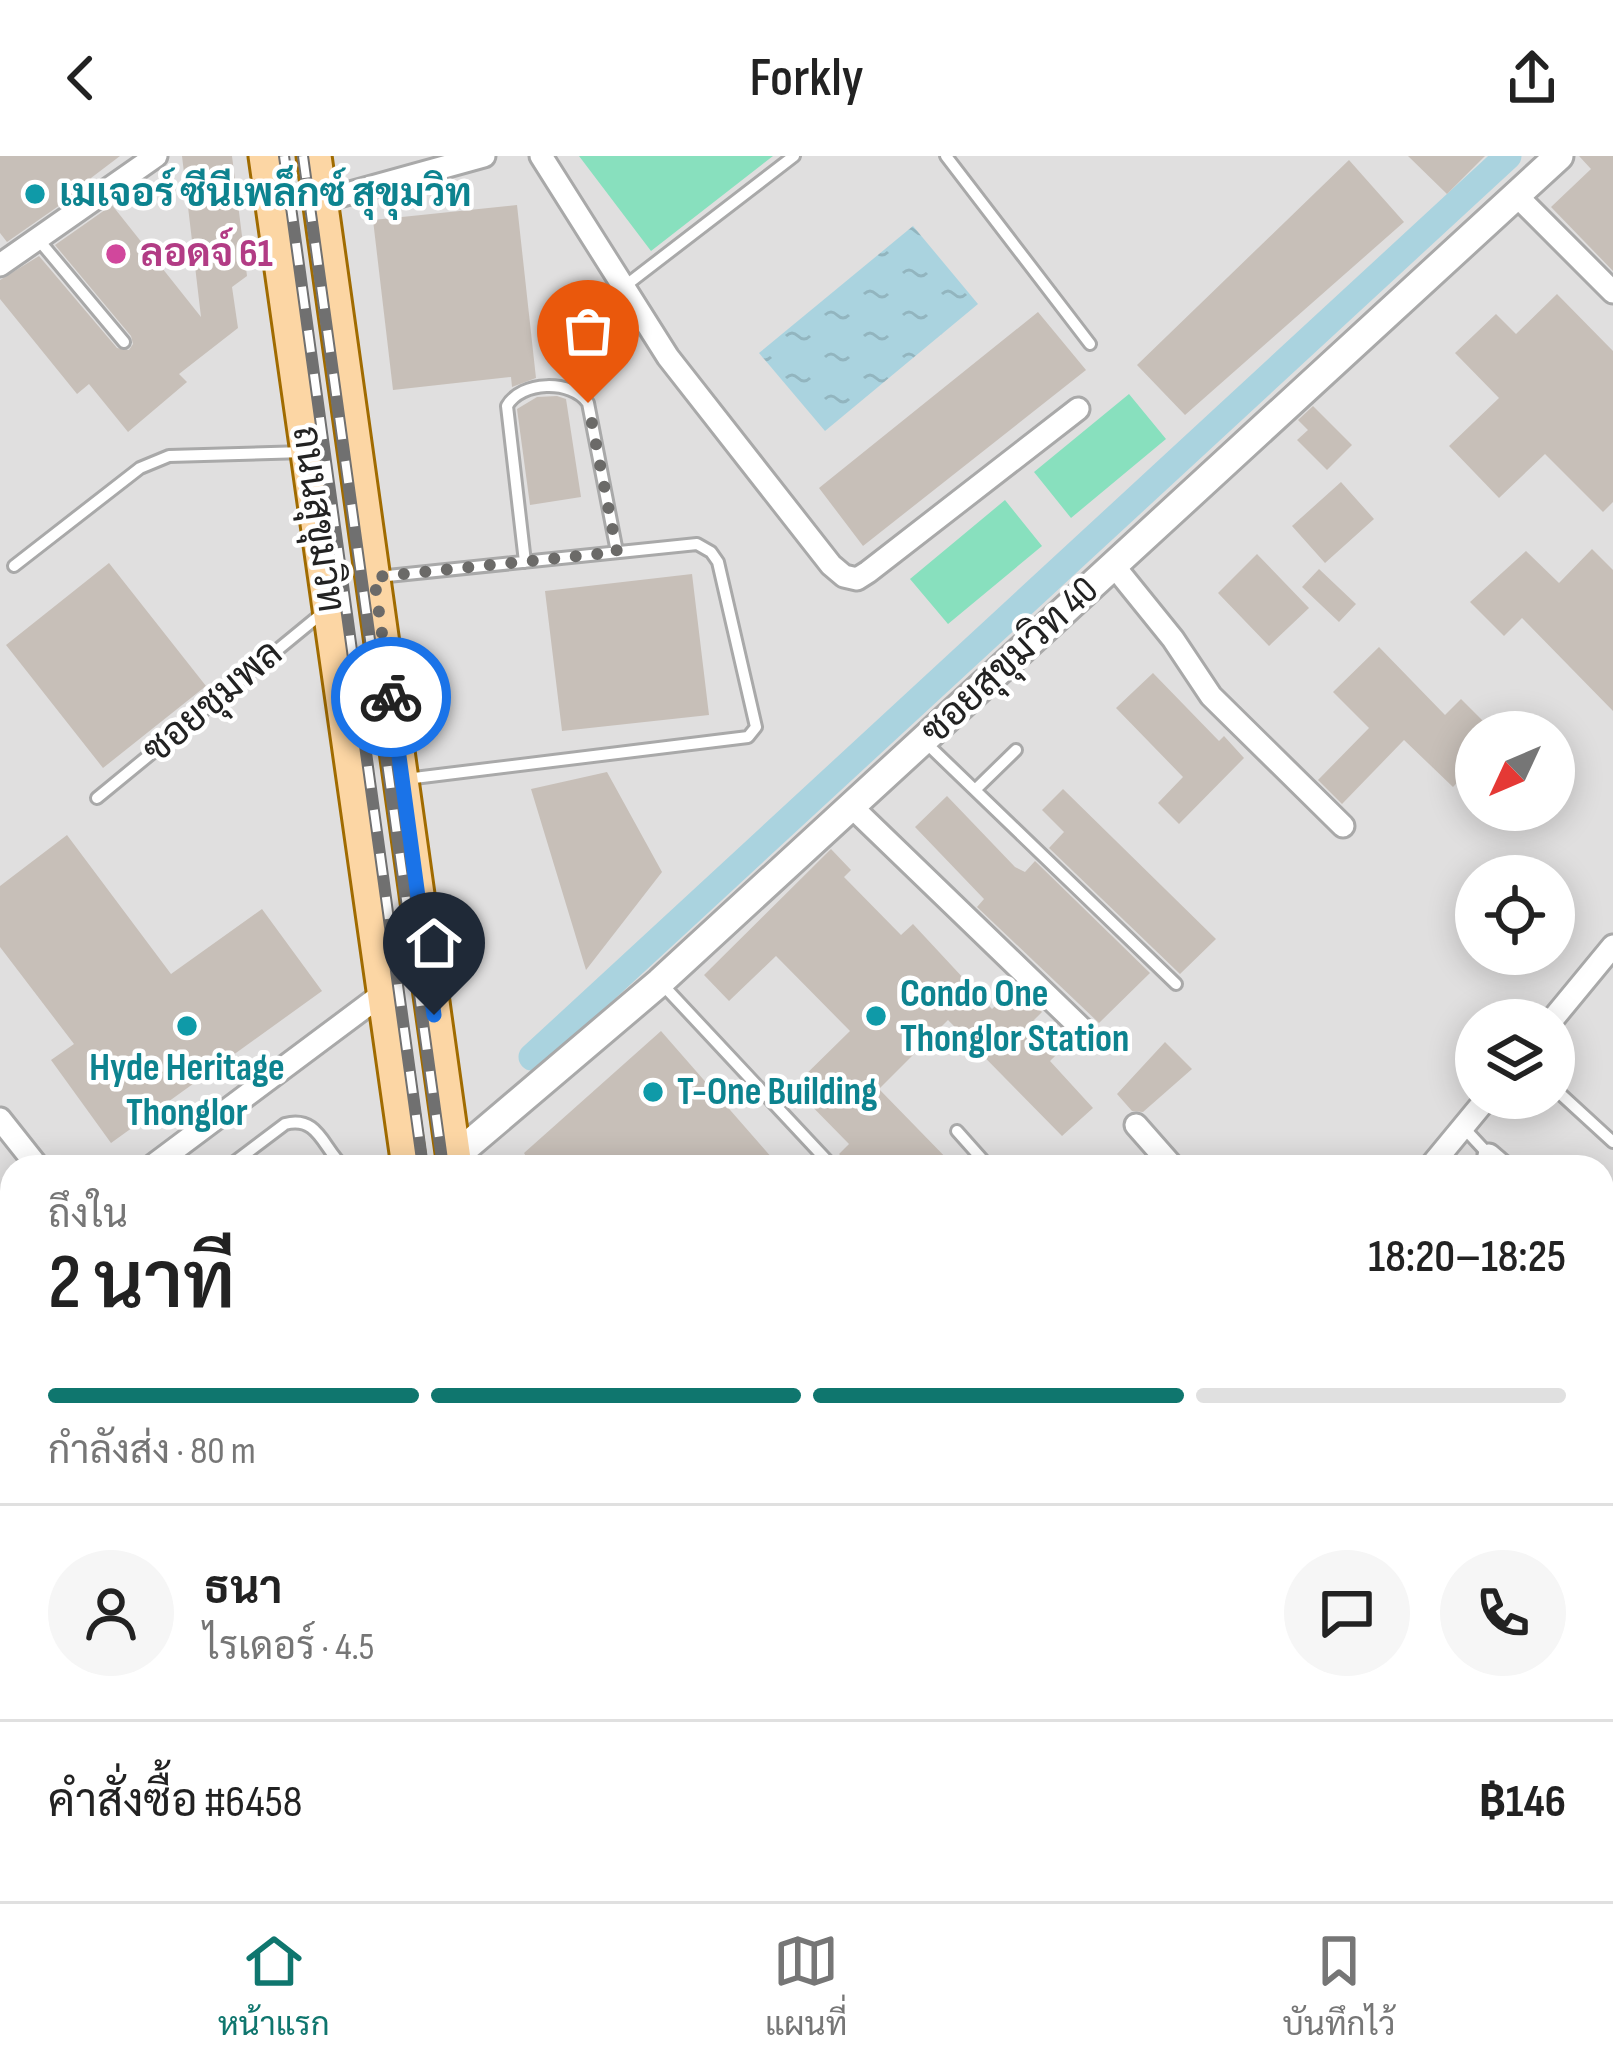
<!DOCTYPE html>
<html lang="th">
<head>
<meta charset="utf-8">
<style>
  :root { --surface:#fff; --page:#f6f6f6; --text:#222; --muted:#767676; --line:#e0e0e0; --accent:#0f766e }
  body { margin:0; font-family:"Sofia Sans Condensed",Sarabun,sans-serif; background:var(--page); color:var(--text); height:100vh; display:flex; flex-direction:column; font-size:45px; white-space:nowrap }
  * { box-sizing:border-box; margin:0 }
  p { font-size:39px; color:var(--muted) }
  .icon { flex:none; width:66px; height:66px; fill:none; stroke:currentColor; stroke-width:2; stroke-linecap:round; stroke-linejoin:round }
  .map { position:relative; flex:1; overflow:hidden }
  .panel { position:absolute; left:0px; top:999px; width:1614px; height:747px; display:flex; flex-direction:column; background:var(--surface); border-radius:36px 36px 0 0; box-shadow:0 6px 30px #0003 }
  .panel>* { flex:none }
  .needle { width:78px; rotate:226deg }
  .fabs { position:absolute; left:1455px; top:555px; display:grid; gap:24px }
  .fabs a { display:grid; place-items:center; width:120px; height:120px; border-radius:50%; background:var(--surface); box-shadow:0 6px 30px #0003; font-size:60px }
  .pin { position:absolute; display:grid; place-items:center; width:102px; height:102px; color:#fff; margin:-123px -51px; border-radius:50% 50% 50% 0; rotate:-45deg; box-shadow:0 0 12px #0007 }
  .pin .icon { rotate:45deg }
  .courier { position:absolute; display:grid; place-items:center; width:120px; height:120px; margin:-60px; border:9px solid #1a73e8; border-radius:50%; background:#fff; color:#222; box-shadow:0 3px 15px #0007 }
  .head em { font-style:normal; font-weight:600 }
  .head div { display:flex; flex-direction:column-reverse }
  .head { display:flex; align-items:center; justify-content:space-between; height:204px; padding:0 48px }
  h1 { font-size:78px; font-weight:600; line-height:90px }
  .bar { display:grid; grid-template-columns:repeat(4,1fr); gap:18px 12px; align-content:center; height:144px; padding:0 48px }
  .bar i { height:15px; border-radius:9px; background:var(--line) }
  .bar .selected { background:var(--accent) }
  .bar p { grid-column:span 4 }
  .line { display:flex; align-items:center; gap:30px; padding:0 48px; border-top:3px solid var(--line) }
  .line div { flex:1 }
  .round { display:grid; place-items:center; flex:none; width:126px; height:126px; border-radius:63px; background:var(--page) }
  header { display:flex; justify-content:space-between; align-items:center; height:156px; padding:0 48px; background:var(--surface); font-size:54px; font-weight:600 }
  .menu { display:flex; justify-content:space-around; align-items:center; height:168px; border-top:3px solid var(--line); background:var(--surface); font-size:33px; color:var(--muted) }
  .menu a { display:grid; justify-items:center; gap:6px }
  .menu .selected { color:var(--accent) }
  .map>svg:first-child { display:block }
  .residential { fill:#e0dfdf; fill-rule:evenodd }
  .pitch { fill:#88e0be }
  .water { fill:url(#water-ripples) }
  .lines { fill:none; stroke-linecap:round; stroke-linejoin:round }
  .canal { stroke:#aad3df; stroke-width:27 }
  .building { fill:#c7bfb8 }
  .service-casing { stroke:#a9a9a9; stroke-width:16 }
  .minor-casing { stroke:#a9a9a9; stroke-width:27 }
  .tertiary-casing { stroke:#a9a9a9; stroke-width:33 }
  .primary-casing { stroke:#a06b00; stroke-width:39 }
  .service { stroke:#fff; stroke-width:10 }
  .minor { stroke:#fff; stroke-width:21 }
  .tertiary { stroke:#fff; stroke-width:27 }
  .primary { stroke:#fcd6a4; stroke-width:33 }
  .rail-casing { stroke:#707070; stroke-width:12 }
  .rail { stroke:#fff; stroke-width:8; stroke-dasharray:22; stroke-linecap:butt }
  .done { stroke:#6b6a68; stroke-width:12; stroke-dasharray:0 21.6 }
  .route { stroke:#1a73e8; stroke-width:15 }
  .culture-dot { fill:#0f9aa8; stroke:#fff; stroke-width:4.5 }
  .hotel-dot { fill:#d1479c; stroke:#fff; stroke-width:4.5 }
  .labels { text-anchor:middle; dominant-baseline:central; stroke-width:9; stroke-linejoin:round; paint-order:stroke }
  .culture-label { font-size:39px; font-weight:bold; fill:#0d838f; stroke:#fff; text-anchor:start }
  .hotel-label { font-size:39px; font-weight:bold; fill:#b23c85; stroke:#fff; text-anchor:start }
  .street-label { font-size:39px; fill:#222; stroke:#fff }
</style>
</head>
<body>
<header><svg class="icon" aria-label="back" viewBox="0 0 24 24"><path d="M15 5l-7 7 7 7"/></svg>Forkly<svg class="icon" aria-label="share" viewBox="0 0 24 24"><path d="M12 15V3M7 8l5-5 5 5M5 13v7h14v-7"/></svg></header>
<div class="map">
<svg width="1613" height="1745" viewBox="0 0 1613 1745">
  <defs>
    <pattern id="water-ripples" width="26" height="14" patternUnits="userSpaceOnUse" patternTransform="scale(3)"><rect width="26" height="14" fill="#aad3df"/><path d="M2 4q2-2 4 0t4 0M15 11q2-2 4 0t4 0" fill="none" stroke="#92b5bf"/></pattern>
  </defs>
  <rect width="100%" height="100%" fill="#f2efe9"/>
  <path class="residential" d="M0 0H1613V1745H0ZM1476 576H1554V654H1476ZM1476 720H1554V798H1476ZM1476 864H1554V942H1476ZM12 1011H1602V1734H12Z"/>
  <path class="pitch" d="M579 0H773L651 95Z
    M1129 238 1166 283 1071 362 1034 316Z
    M1005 344 1042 390 948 468 910 423Z"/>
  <path class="water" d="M913 70 978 148 825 275 759 197Z"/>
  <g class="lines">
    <path class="canal" d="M532 901 1508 0"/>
  </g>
  <path class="building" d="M0 0H120L91 22 93 26 7 86 0 77Z
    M182 0H232L247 120 232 131 238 172 179 218 187 226 128 276 89 228 77 238 0 143V124L39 100 117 192 129 194 133 188 131 180 55 89 112 49 201 161Z
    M1408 0H1485L1447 38Z
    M1579 0H1613V115L1551 51 1591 13Z
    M1349 4 1404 66 1185 259 1137 209Z
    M517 49 536 222 512 231 511 221 393 234 373 64Z
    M1557 138 1613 195V346L1603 356 1545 298 1499 342 1449 290 1499 242 1455 197 1496 158 1516 178Z
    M1038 156 1086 214 863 390 819 332Z
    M557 240 566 243 581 341 530 349 517 253 537 241Z
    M1313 250 1352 289 1327 314 1297 284 1308 274 1298 264Z
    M1341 326 1374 363 1325 407 1292 370Z
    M1592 393 1613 414V555L1522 462 1504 480 1470 446 1526 395 1559 427Z
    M1257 398 1309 452 1269 490 1218 437Z
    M109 407 206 530 103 612 6 489Z
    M1319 413 1356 448 1339 466 1302 431Z
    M692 418 709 559 562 575 545 435Z
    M1379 491 1445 559 1461 543 1494 576H1476V607L1453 631 1404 584 1342 648 1318 624 1369 572 1333 536Z
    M1153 517 1219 585 1224 580 1244 602 1179 668 1158 647 1183 621 1116 552Z
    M607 616 662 716 586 814 531 633Z
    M1063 633 1216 783 1180 818 1049 692 1064 676 1042 654Z
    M947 640 1015 711 1025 716 1035 705 1150 817 1099 867 977 751 984 743 915 671Z
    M67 679 171 818 262 753 322 835 111 987 51 904 74 888 0 791V730Z
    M831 693 851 714 844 721 901 779 913 768 992 853 1016 830 1042 856 1034 864 1062 893 1050 905 1093 952 1062 980 948 864 879 933 955 1011H852L839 998 849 988 793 931 850 875 776 800 729 845 704 819Z
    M661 875 780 1011H532L524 997Z
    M1165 886 1192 913 1143 956 1132 955 1117 938Z"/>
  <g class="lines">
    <defs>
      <path id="service" d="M946 0 1090 188
        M37 82 124 186
        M625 130 794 0
        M525 406 507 250C521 225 571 223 588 247L617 396
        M14 410 140 312 169 300 305 296
        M378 421 697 388 711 396 718 406 756 571 748 581 406 623
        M924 585 1176 828
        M976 633 1016 594
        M97 642 326 454
        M662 828 833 1011
        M1554 932 1613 986
        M1463 971 1489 999
        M957 975 989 1011
        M228 1011 285 968C319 959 323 993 344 1011
        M1602 1097 1613 1106
        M0 1181 12 1172
        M1602 1218 1613 1228
        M242 1734 245 1737
        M148 1745 158 1734"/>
      <path id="minor" d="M541 0 668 201 831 409 844 420 857 423 868 416 1078 253
        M1516 39 1613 136
        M321 45 484 0
        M0 109 156 0
        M1114 410 1173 483 1211 540 1343 670
        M852 651 1083 874
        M1552 864 1613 790
        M0 963 38 1011
        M1136 969 1173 1011
        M1489 999 1503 1011
        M151 1011 385 836
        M1430 1011 1487 942
        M0 1124 12 1115
        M1602 1575 1613 1585
        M0 1663 12 1675
        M75 1734 86 1745
        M841 1734 856 1745"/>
      <path id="tertiary" d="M454 1001 660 826 1559 0"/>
      <path id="primary" d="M266 0 409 1011
        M314 0 455 1011
        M512 1734 513 1745
        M558 1734 560 1745"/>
    </defs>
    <use href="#service" class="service-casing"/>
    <use href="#minor" class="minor-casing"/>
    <use href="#tertiary" class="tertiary-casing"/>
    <use href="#primary" class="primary-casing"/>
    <use href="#service" class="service"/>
    <use href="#minor" class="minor"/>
    <use href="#tertiary" class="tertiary"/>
    <use href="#primary" class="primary"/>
    <defs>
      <path id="rail" d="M284 0 423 1011
        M303 0 443 1011
        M524 1734 526 1745
        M545 1734 547 1745"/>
    </defs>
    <use href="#rail" class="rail-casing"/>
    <use href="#rail" class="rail"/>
  </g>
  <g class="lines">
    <path class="done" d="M391 541 374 421 617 396 588 247"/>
    <path class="route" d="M391 541 434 859"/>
  </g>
  <g class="culture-dot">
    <circle cx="35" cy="38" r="12"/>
    <circle cx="876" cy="860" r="12"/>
    <circle cx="187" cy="870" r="12"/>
    <circle cx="653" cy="936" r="12"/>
  </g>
  <circle class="hotel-dot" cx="116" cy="98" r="12"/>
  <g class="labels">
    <g class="culture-label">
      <text x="59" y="38">เมเจอร์ ซีนีเพล็กซ์ สุขุมวิท</text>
      <text x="900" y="838">Condo One<tspan x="900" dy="45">Thonglor Station</tspan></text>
      <text x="187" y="912" text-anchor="middle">Hyde Heritage<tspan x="187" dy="45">Thonglor</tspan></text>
      <text x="677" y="936">T-One Building</text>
    </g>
    <g class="hotel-label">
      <text x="140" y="98">ลอดจ์ 61</text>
    </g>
    <g class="street-label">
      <text transform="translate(318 363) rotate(82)">ถนนสุขุมวิท</text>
      <text transform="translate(1010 505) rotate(-43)">ซอยสุขุมวิท 40</text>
      <text transform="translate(213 546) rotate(-40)">ซอยชุมพล</text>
    </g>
  </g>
</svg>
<div class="fabs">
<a><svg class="needle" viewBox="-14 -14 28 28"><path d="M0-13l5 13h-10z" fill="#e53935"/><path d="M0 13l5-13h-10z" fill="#767676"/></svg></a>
<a><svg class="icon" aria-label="locate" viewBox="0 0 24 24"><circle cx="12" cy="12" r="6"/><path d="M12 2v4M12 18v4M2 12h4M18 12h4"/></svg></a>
<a><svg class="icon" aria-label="layers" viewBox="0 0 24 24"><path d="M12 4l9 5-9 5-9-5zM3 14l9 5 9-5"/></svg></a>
</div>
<div class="pin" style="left:588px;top:247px;background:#ea580c"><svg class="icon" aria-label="bag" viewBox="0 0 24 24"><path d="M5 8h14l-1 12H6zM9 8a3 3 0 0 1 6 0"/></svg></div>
<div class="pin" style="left:434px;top:859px;background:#1f2937"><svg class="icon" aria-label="home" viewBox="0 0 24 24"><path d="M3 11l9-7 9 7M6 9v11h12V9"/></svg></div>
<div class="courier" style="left:391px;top:541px"><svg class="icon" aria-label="bike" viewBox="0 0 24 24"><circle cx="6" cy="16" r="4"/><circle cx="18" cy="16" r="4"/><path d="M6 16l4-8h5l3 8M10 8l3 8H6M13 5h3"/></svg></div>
<section class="panel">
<div class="head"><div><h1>2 นาที</h1><p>ถึงใน</p></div><em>18:20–18:25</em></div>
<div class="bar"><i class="selected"></i><i class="selected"></i><i class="selected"></i><i></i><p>กำลังส่ง · 80 m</p></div>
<div class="line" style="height:216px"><a class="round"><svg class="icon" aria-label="person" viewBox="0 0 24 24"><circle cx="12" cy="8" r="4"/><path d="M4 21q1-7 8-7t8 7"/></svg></a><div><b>ธนา</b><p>ไรเดอร์ · 4.5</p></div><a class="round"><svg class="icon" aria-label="chat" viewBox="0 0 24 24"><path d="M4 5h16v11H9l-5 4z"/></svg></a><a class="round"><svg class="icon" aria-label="phone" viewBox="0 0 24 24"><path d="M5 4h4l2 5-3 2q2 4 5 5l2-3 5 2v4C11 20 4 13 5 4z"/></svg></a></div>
<div class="line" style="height:156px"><div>คำสั่งซื้อ #6458</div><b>฿146</b></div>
</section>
</div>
<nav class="menu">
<a class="selected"><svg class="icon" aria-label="home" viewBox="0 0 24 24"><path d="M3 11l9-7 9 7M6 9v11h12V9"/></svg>หน้าแรก</a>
<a><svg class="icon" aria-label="map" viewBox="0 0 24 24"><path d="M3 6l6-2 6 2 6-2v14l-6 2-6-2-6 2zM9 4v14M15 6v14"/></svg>แผนที่</a>
<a><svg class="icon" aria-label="saved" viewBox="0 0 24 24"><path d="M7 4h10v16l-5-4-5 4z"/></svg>บันทึกไว้</a>
</nav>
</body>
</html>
